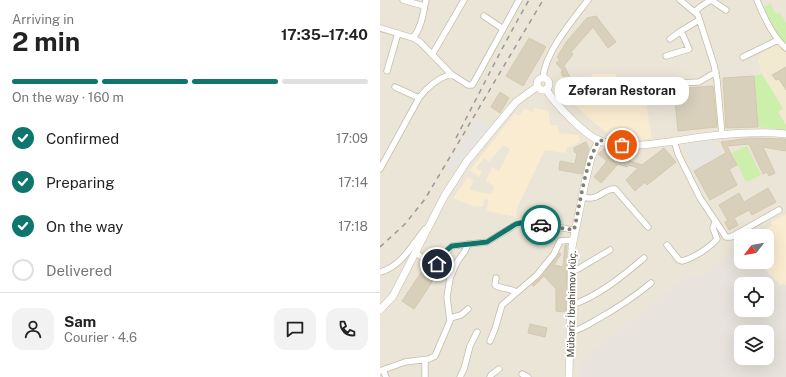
<!DOCTYPE html>
<html lang="en">
<head>
<meta charset="utf-8">
<style>
  :root { --surface:#fff; --page:#f2f2f2; --text:#222; --muted:#767676; --line:#e0e0e0; --accent:#0f766e }
  body { margin:0; font-family:"Public Sans",sans-serif; background:var(--page); color:var(--text); height:100vh; display:flex; flex-direction:column; font-size:15px; white-space:nowrap }
  * { box-sizing:border-box; margin:0 }
  p { font-size:13px; color:var(--muted) }
  .icon { flex:none; width:22px; height:22px; fill:none; stroke:currentColor; stroke-width:2; stroke-linecap:round; stroke-linejoin:round }
  .map { position:relative; flex:1; overflow:hidden }
  .drawer { display:flex; flex-direction:column; background:var(--surface); width:380px }
  .drawer>* { flex:none }
  .needle { width:26px; rotate:239deg }
  .controls { position:absolute; left:354px; top:229px; display:grid; gap:8px }
  .controls a { display:grid; place-items:center; width:40px; height:40px; border-radius:8px; background:var(--surface); box-shadow:0 4px 16px #0002; font-size:20px }
  .pin { position:absolute; display:grid; place-items:center; width:34px; height:34px; color:#fff; margin:-17px; border:2px solid #fff; border-radius:50%; box-shadow:0 1px 4px #0007 }
  .courier { position:absolute; display:grid; place-items:center; width:40px; height:40px; margin:-20px; border:3px solid #0f766e; border-radius:50%; background:#fff; color:#222; box-shadow:0 1px 5px #0007 }
  .bubble { position:absolute; height:28px; border-radius:12px; background:var(--surface); box-shadow:0 4px 16px #0002; font-size:13px; font-weight:700; line-height:28px; text-align:center }
  .headline em { font-style:normal; font-weight:700 }
  .headline div { display:flex; flex-direction:column-reverse }
  .headline { display:flex; align-items:center; justify-content:space-between; height:68px; padding:0 12px }
  h1 { font-size:26px; font-weight:700; line-height:30px }
  .bar { display:grid; grid-template-columns:repeat(4,1fr); gap:6px 4px; align-content:center; height:48px; padding:0 12px }
  .bar i { height:5px; border-radius:3px; background:var(--line) }
  .bar .current { background:var(--accent) }
  .bar p { grid-column:span 4 }
  .line { display:flex; align-items:center; gap:10px; padding:0 12px; border-top:1px solid var(--line) }
  .line div { flex:1 }
  .round { display:grid; place-items:center; flex:none; width:42px; height:42px; border-radius:12px; background:var(--page) }
  ol { padding:0 12px; list-style:none }
  li { display:flex; align-items:center; gap:12px; height:44px }
  li p { margin-inline-start:auto }
  li .icon { padding:4px; border-radius:50%; background:var(--accent); color:#fff; stroke-width:4 }
  li:last-child { color:var(--muted) }
  li i { width:22px; height:22px; border:2px solid var(--line); border-radius:50% }
  main { display:flex; flex:1; min-height:0 }
  .map>svg:first-child { display:block }
  .residential { fill:#eae5d6; fill-rule:evenodd }
  .commercial { fill:#faecd1 }
  .industrial { fill:#e8e4dd; fill-rule:evenodd }
  .education { fill:#f1ead0 }
  .green { fill:#ccefac }
  .parking { fill:#e7e5e0 }
  .building { fill:#d9d0bc; stroke:#d5c8ae }
  .lines { fill:none; stroke-linecap:round; stroke-linejoin:round }
  .minor-casing { stroke:#c3bca9; stroke-width:7 }
  .tertiary-casing { stroke:#c3bca9; stroke-width:8 }
  .minor { stroke:#fff; stroke-width:5.5 }
  .tertiary { stroke:#fff; stroke-width:7 }
  .rail { stroke:#989898; stroke-width:1.5; stroke-dasharray:5 5; stroke-linecap:butt }
  .done { stroke:#868174; stroke-width:4; stroke-dasharray:0 7.2 }
  .route { stroke:#0f766e; stroke-width:5 }
  .labels { text-anchor:middle; dominant-baseline:central; stroke-width:4; stroke-linejoin:round; paint-order:stroke }
  .street-label { font-size:10px; fill:#4a4436; stroke:#fff }
</style>
</head>
<body>
<main>
<section class="drawer">
<div class="headline"><div><h1>2 min</h1><p>Arriving in</p></div><em>17:35–17:40</em></div>
<div class="bar"><i class="current"></i><i class="current"></i><i class="current"></i><i></i><p>On the way · 160 m</p></div>
<ol>
<li><svg class="icon" aria-label="check" viewBox="0 0 24 24"><path d="M5 12l5 5 9-10"/></svg>Confirmed<p>17:09</p></li>
<li><svg class="icon" aria-label="check" viewBox="0 0 24 24"><path d="M5 12l5 5 9-10"/></svg>Preparing<p>17:14</p></li>
<li><svg class="icon" aria-label="check" viewBox="0 0 24 24"><path d="M5 12l5 5 9-10"/></svg>On the way<p>17:18</p></li>
<li><i></i>Delivered</li>
</ol>
<div class="line" style="height:72px"><a class="round"><svg class="icon" aria-label="person" viewBox="0 0 24 24"><circle cx="12" cy="8" r="4"/><path d="M4 21q1-7 8-7t8 7"/></svg></a><div><b>Sam</b><p>Courier · 4.6</p></div><a class="round"><svg class="icon" aria-label="chat" viewBox="0 0 24 24"><path d="M4 5h16v11H9l-5 4z"/></svg></a><a class="round"><svg class="icon" aria-label="phone" viewBox="0 0 24 24"><path d="M5 4h4l2 5-3 2q2 4 5 5l2-3 5 2v4C11 20 4 13 5 4z"/></svg></a></div>
</section>
<div class="map">
<svg width="406" height="377" viewBox="0 0 406 377">
  <rect width="100%" height="100%" fill="#f6f3e8"/>
  <path class="residential" d="M0 0H406V377H0ZM361 236H387V262H361ZM361 284H387V310H361ZM361 332H387V358H361Z"/>
  <path class="commercial" d="M212 74H236L234 97 266 104 272 138 255 141 237 138 228 133 217 125 180 92 187 84 195 78 199 85 211 79Z
    M145 108 152 112 154 108 169 111 170 125H178L179 133 199 135 200 142 187 148 185 153 165 150 137 208 136 217 107 211 108 199 104 200 103 207 92 206 73 198 88 177 94 181 89 189 94 191 111 194 114 186 106 181 112 167 119 171 130 149 123 145 109 162 104 158 96 168 102 172 99 177 90 170 135 113 139 116Z
    M406 214V286L404 284 401 286 378 262H387V236H376L392 226 391 222Z"/>
  <path class="industrial" d="M361 246V262H378L401 286 404 283 406 286V377H198L200 361 311 273 316 279ZM361 284H387V310H361ZM361 332H387V358H361Z"/>
  <path class="education" d="M397 44 406 51V125L398 112 403 108 382 74 378 62 381 51Z"/>
  <path class="green" d="M390 3 396 14 400 13 406 23V45L400 40 384 8Z
    M382 74 403 109 398 112 406 125V130L378 127 374 76Z
    M367 146 381 175 366 182 352 153Z"/>
  <path class="parking" d="M97 119 109 128 69 174 65 171Z
    M334 140 342 156 314 171 311 165 314 163 304 148V143Z"/>
  <path class="building" d="M216 16 236 42 228 48 213 27 191 52 193 54 184 66 191 79 186 82 181 72 183 71 176 63 180 60 177 57 187 41 207 18Z
    M149 38 166 47 143 86 126 76Z
    M406 67V90L399 79 396 80 392 75Z
    M374 76 378 127 346 128 343 78Z
    M333 86 337 127 298 131 294 89Z
    M120 92 129 98 120 113 111 107Z
    M370 138 406 139V151L383 147 395 173 389 176 387 172 383 174 369 144 347 146 357 165 349 169 357 185 330 200 314 171 346 153 341 142Z
    M206 142 209 149 202 174 179 170 180 161 195 164 197 153 194 152V148Z
    M225 148 251 154 250 161 262 165 284 148 296 162 267 185 265 182 255 191 246 180 258 168 248 165 247 167 238 164 221 183 214 177 227 161 218 154Z
    M388 188 396 202 372 215 369 210 354 218 358 225 349 230 345 222 348 221 339 205 359 193 364 202Z
    M185 245H187L186 312 176 311V289L164 276 154 286 152 285 160 278 179 253 181 254 174 265 183 267Z
    M46 265 58 273 34 309 22 301Z
    M150 324 167 328 165 337 148 333Z"/>
  <g class="lines">
    <defs>
      <path id="minor" d="M23 0 44 6
        M46 0C43 13 42 27 33 38L40 42 71 74
        M300 0 318 15 334 65 337 80 342 135
        M331 0 346 10
        M377 0C383 15 394 38 406 48
        M315 12 320 7 331 0
        M104 16 123 29
        M0 28 33 38
        M301 31 319 20
        M52 55 84 0
        M286 56 309 49 301 31 290 39
        M363 57 398 40
        M7 71 18 33
        M163 78C165 52 192 21 208 0
        M299 83 319 82 336 72
        M15 87 39 98
        M294 140 298 154 320 198 346 237H351L399 210
        M0 169 39 98C47 87 59 78 71 74L88 85H92L94 82 139 0
        M202 197C221 202 222 188 235 189L268 227
        M34 243 36 247V253L44 259 59 265C65 260 66 251 72 246L107 242 137 224C151 221 179 228 194 230
        M287 245 299 260 302 261C314 258 329 248 337 239L333 228 335 222
        M191 270 198 269 230 250
        M0 272C21 267 32 245 45 229
        M116 278 115 285C120 289 130 288 136 292
        M191 305C216 298 244 275 264 258
        M70 318 81 315 88 309
        M190 332C200 330 208 325 216 320 236 309 254 297 271 283
        M110 341 115 329 122 305 157 275 174 254 180 241 193 240
        M45 360V377
        M3 370 6 377
        M0 371 25 362 49 359 55 356 70 321 67 297 70 278 77 262 85 251 88 244
        M142 374 148 377
        M80 377 84 369 90 346 97 332
        M110 377 111 375 119 369"/>
      <path id="tertiary" d="M157 84a6 6 0 1 1 12 0a6 6 0 1 1-12 0Z
        M166 89C174 103 204 134 218 140 246 153 299 139 330 136 356 133 380 131 406 134
        M0 310 13 296 65 195 87 161 136 102 158 86
        M189 377 192 247 205 183 211 158 219 140"/>
    </defs>
    <use href="#minor" class="minor-casing"/>
    <use href="#tertiary" class="tertiary-casing"/>
    <use href="#minor" class="minor"/>
    <use href="#tertiary" class="tertiary"/>
    <path class="rail" d="M76 138C100 92 123 45 149 0
      M0 247 25 224 45 199 163 0"/>
  </g>
  <g class="lines">
    <path class="done" d="M161 225 194 230C201 201 204 167 219 140L242 145"/>
    <path class="route" d="M57 264H61L67 250 72 246 107 242 136 224 141 223 161 225"/>
  </g>
  <g class="labels">
    <g class="street-label">
      <text transform="translate(191 304) rotate(-89)">Mübariz İbrahimov küç.</text>
    </g>
  </g>
</svg>
<div class="controls">
<a><svg class="needle" viewBox="-14 -14 28 28"><path d="M0-13l5 13h-10z" fill="#e53935"/><path d="M0 13l5-13h-10z" fill="#767676"/></svg></a>
<a><svg class="icon" aria-label="locate" viewBox="0 0 24 24"><circle cx="12" cy="12" r="6"/><path d="M12 2v4M12 18v4M2 12h4M18 12h4"/></svg></a>
<a><svg class="icon" aria-label="layers" viewBox="0 0 24 24"><path d="M12 4l9 5-9 5-9-5zM3 14l9 5 9-5"/></svg></a>
</div>
<div class="pin" style="left:242px;top:145px;background:#ea580c"><svg class="icon" aria-label="bag" viewBox="0 0 24 24"><path d="M5 8h14l-1 12H6zM9 8a3 3 0 0 1 6 0"/></svg></div>
<div class="pin" style="left:57px;top:264px;background:#1f2937"><svg class="icon" aria-label="home" viewBox="0 0 24 24"><path d="M3 11l9-7 9 7M6 9v11h12V9"/></svg></div>
<div class="courier" style="left:161px;top:225px"><svg class="icon" aria-label="car" viewBox="0 0 24 24"><path d="M5 17H2v-5l4-1 3-4h7l3 4 3 1v5h-3M9 17h6M6 11h13"/><circle cx="7" cy="17" r="2"/><circle cx="17" cy="17" r="2"/></svg></div>
<div class="bubble" style="left:175px;top:77px;width:134px">Zəfəran Restoran</div>
</div>
</main>
</body>
</html>
